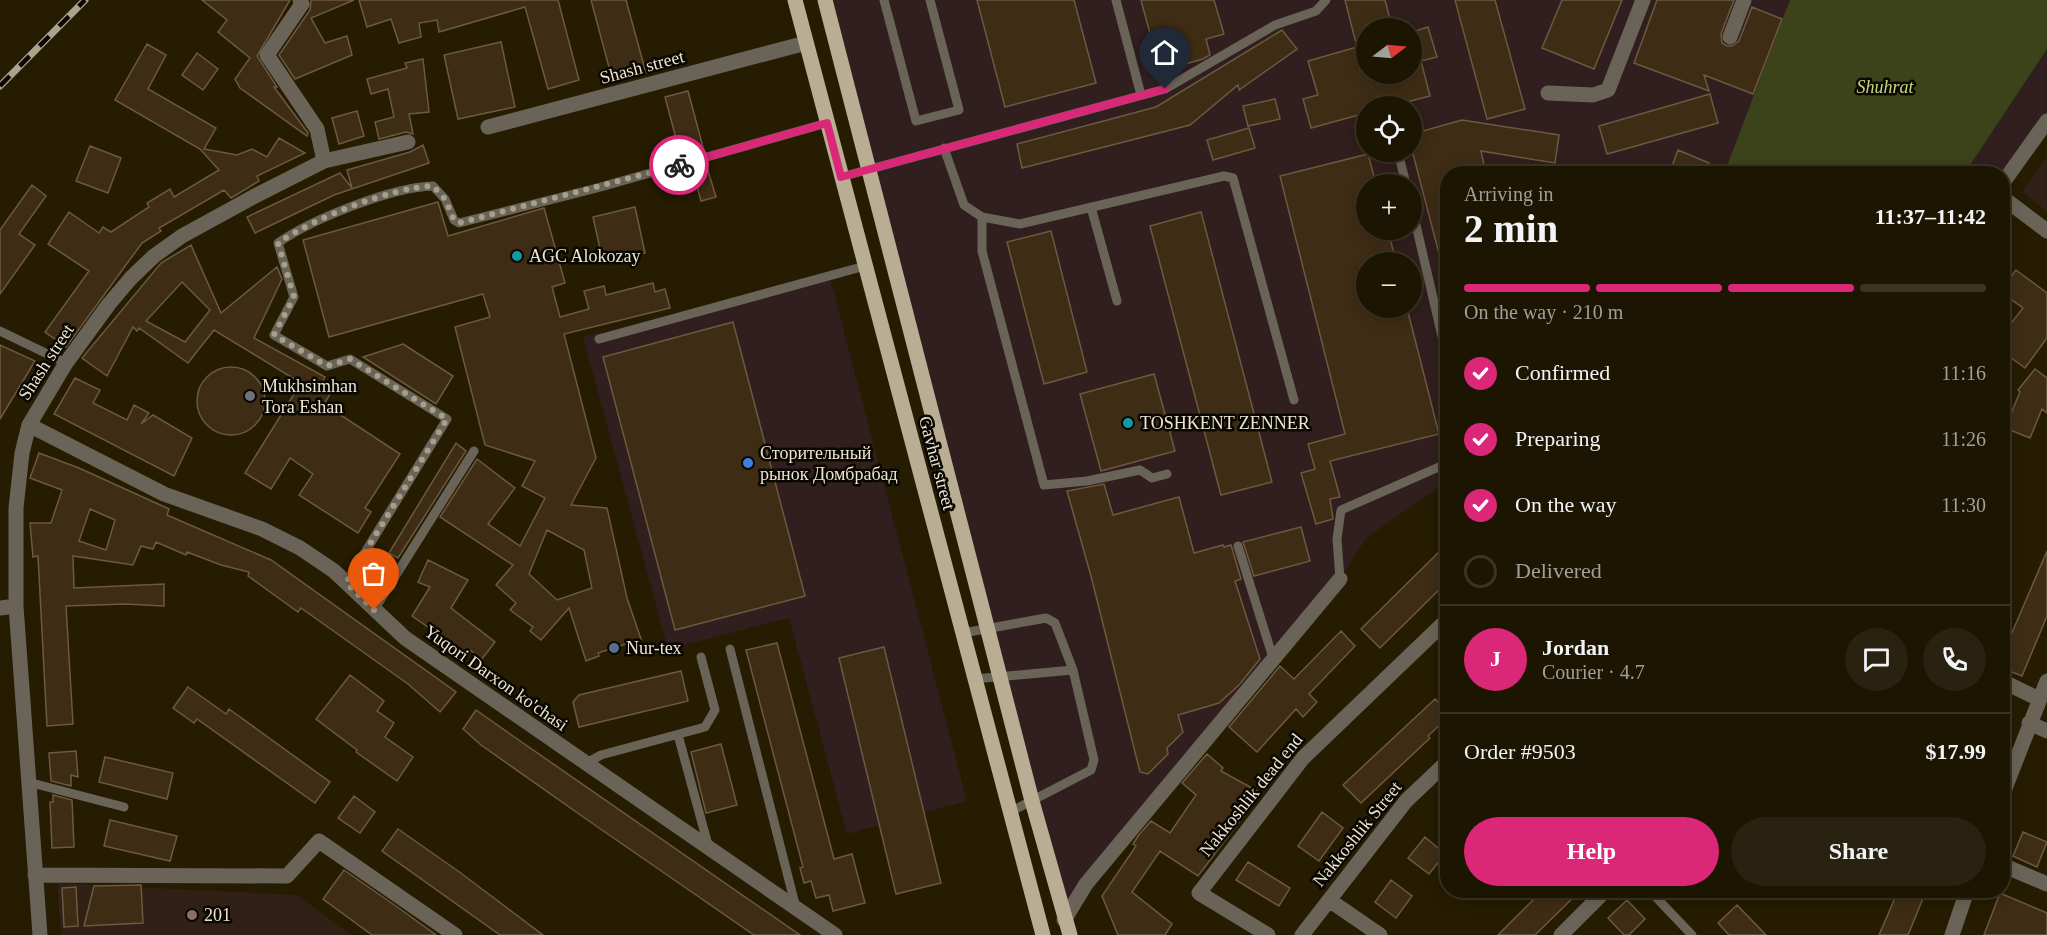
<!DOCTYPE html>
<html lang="en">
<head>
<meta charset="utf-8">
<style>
  :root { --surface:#1c1501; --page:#292210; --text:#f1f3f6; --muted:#a09f99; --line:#3a3423; --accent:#db2777 }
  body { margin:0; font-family:"Times New Roman",serif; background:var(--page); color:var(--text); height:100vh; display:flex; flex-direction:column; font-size:22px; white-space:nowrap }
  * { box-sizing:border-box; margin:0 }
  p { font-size:20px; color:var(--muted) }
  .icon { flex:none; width:33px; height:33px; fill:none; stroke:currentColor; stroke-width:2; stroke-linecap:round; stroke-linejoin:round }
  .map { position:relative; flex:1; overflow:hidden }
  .panel { position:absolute; left:1440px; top:166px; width:570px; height:732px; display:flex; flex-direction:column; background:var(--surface); border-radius:24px; box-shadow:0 3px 15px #0003,0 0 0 2px var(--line) }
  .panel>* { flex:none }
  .needle { width:39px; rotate:74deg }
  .controls { position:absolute; left:1356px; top:18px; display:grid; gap:12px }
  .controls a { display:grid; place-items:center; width:66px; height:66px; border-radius:50%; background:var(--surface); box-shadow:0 3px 15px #0003,0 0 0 2px var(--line); font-size:30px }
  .pin { position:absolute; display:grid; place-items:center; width:51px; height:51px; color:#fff; margin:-62px -26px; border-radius:50% 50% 50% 0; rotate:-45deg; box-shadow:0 0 6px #0007 }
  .pin .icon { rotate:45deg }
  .courier { position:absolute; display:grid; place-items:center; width:60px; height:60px; margin:-30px; border:4px solid #db2777; border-radius:50%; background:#fff; color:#222; box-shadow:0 2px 8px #0007 }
  .headline em { font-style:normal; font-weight:800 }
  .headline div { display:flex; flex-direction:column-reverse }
  .headline { display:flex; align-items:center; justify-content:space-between; height:102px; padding:0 24px }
  h1 { font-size:39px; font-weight:800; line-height:45px }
  .bar { display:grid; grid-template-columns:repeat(4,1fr); gap:9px 6px; align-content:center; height:72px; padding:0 24px }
  .bar i { height:8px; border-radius:4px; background:var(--line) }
  .bar .selected { background:var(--accent) }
  .bar p { grid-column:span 4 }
  .line { display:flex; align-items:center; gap:15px; padding:0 24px; border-top:2px solid var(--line) }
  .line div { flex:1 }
  .round { display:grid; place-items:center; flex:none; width:63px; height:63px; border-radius:32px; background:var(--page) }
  ol { padding:0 24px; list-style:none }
  li { display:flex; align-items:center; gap:18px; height:66px }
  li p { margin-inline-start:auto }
  li .icon { padding:6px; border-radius:50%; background:var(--accent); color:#fff; stroke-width:4 }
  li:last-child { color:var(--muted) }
  li i { width:33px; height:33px; border:3px solid var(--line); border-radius:50% }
  .action { display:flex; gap:12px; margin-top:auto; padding:12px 24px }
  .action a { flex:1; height:69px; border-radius:36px; background:var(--accent); color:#fff; font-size:24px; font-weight:800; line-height:69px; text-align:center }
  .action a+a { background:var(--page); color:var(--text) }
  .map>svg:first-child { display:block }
  .commercial { fill:#311e1e; fill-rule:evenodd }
  .education { fill:#302016 }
  .green { fill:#3c431a }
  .building { fill:#3e2c15; stroke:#6d5941; stroke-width:1.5; fill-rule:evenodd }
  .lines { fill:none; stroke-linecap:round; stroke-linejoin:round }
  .lane { stroke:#6a6458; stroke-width:9 }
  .street { stroke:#6a6458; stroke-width:15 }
  .primary { stroke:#b9ad94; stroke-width:15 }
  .rail-casing { stroke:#aaa390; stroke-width:7 }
  .rail { stroke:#0a0701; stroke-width:4.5; stroke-dasharray:14; stroke-linecap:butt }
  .done { stroke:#a69f8b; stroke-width:6; stroke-dasharray:0 10.8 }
  .route { stroke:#db2777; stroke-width:8 }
  .culture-dot { fill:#0f9aa8; stroke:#0a0701; stroke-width:2 }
  .worship-dot { fill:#6b7280; stroke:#0a0701; stroke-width:2 }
  .shop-dot { fill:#3f7fe0; stroke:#0a0701; stroke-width:2 }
  .service-dot { fill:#5c6f8a; stroke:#0a0701; stroke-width:2 }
  .education-dot { fill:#8d6e63; stroke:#0a0701; stroke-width:2 }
  .labels { text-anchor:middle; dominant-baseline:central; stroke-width:5; stroke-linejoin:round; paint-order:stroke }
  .street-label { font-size:18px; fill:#ebe5d5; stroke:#0a0701 }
  .park-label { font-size:18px; font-style:italic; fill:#c7d879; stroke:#0a0701 }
  .poi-label { font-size:18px; fill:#ebe5d5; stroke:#0a0701; text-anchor:start }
</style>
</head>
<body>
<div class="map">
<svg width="2047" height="935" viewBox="0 0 2047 935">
  <rect width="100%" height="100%" fill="#251c01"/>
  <path class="commercial" d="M825 0H2047V121L2002 174H1448L1447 482 1367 537 1340 579 1064 920ZM1366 28H1412V74H1366ZM1366 106H1412V152H1366ZM1366 184H1412V230H1366ZM1366 262H1412V308H1366Z
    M829 274 967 801 847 834 789 618 668 649 583 337Z"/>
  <path class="education" d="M2047 157V212L2022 192Z
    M57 883 297 895 352 935H61Z"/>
  <path class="green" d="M1790 0H2047V49L1964 174H1724Z"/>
  <path class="building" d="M202 0H290L257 56 277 87H274L308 133 307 136 240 88 235 79 250 58 218 32 227 20Z
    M311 0H354L311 18 325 43 347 36 352 55 295 79 279 55 310 10Z
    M359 0H558L579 80 548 89 525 7 439 32 437 20 419 23 421 37 399 43 391 19 367 27Z
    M591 0H626L646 73 613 82Z
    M977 0H1074L1096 83 1005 107Z
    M1141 0H1214L1224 34 1206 39 1210 55 1203 59 1160 71Z
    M1345 0H1385L1390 19 1366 25V74H1412V32L1428 27 1437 57 1421 61 1430 96 1391 106H1366V113L1311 128 1303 99 1318 95 1308 61 1357 47Z
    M1455 0H1495L1525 109 1487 119Z
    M1562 0H1622L1594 69 1542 48Z
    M1657 0H1734L1721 34 1722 43 1727 46H1732L1739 41 1752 7 1782 19 1753 94 1704 75 1709 91 1634 63Z
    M1282 30 1297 49 1239 90 1238 85 1190 125 1022 168 1017 144 1156 107Z
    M501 42 515 107 458 119 444 55Z
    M147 44 166 55 148 89 216 128 204 149 237 155 252 149 267 157 279 138 305 153 257 176 259 181 231 198 224 190 159 228 161 231 142 243 66 347 45 332 89 271 48 244 69 212 99 233 103 227 111 232 149 207 147 203 170 189 174 197 219 170 200 149 115 100Z
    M197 53 218 69 203 90 182 75Z
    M423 59 429 112 409 114 413 134 406 132 379 139 375 122 394 117 388 89 371 94 367 79 407 68 405 63Z
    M688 91 704 151 681 157 665 97Z
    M1710 94 1718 123 1607 154 1599 126Z
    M1275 99 1280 119 1248 126 1243 106Z
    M357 111 364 136 339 144 332 118Z
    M1462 120 1559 135 1555 163 1481 151 1486 174H1448V268L1443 269 1412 150V134Z
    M1249 128 1255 148 1213 160 1207 140Z
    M423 145 429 163 334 195 255 233 247 217 340 173 352 188 347 170 410 152Z
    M90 146 121 158 108 193 76 181Z
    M1678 150 1709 163 1705 174H1669Z
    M1368 154 1376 184H1366V230H1388L1396 262H1366V308H1407L1439 434 1330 461 1340 497 1330 499 1333 519 1316 524 1301 473 1315 469 1308 444 1345 434 1280 176Z
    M706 164 716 197 701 201 692 168Z
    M32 185 46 196 19 234 35 245 0 294V230Z
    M438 202 448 236 544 208 565 283 552 287 560 317 589 309 584 291 604 286 606 295 653 283 655 292 665 289 670 308 564 334 596 458 571 505 607 508 627 598 641 639 598 653 599 656 586 661 569 608 541 640 530 631 533 627 510 610 516 603 496 585 513 565 440 517 477 459 515 488 488 524 520 546 545 498 522 486 535 461 485 445 455 327 490 317 483 294 329 337 303 240ZM547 530 584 550 592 588 557 600 529 574Z
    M635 207 645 253 603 262 593 217Z
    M1201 212 1272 482 1221 495 1150 226Z
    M1051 231 1087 372 1044 384 1007 242Z
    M191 245 221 313 277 267 282 279 254 338 325 377 321 384 332 391 324 404 400 454 365 508 371 512 358 533 299 495 313 474 290 458 271 489 245 473 301 383 214 330 188 363 139 328 137 331 133 327 107 376 82 358 161 263ZM182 282 210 310 185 342 146 321Z
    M2016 270 2047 293V338L2025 368 2002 351V335L2023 308 2002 293V288Z
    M733 322 805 596 675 630 603 357Z
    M403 344 453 376 436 404 363 357Z
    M0 345 35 361 0 419Z
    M197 401a34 34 0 1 1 68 0a34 34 0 1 1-68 0Z
    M2035 369 2047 378V413L2042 409 2030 438 2005 428 2020 392 2018 390Z
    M1154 374 1175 451 1101 471 1080 394Z
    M75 378 100 390 93 403 127 420 134 405 149 413 141 424 153 415 192 438 174 476 54 414Z
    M456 443 466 451 398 558 389 553Z
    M39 453 79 468 169 509 167 515 271 560 456 692 440 712 408 684 301 608 298 612 248 576 249 572 221 565 187 552 186 555 156 542 153 549 141 546 133 565 73 556 74 588 164 584V606L125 604 66 606 73 724 47 726 38 556 33 557 30 523H51L62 490 30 478ZM90 509 115 520 106 550 79 541Z
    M1104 484 1113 515 1179 497 1194 553 1223 545 1224 547 1231 545 1241 579 1235 581 1260 659 1239 685 1219 703 1178 715 1183 732 1167 748 1168 754 1148 774 1140 772 1091 576 1067 491Z
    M1301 527 1310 561 1254 576 1243 542Z
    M1448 543V581L1380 648 1361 629Z
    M2047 551V616L2022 676 2002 668V656Z
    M428 560 468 580 451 608 495 642 482 659 470 650 467 654 412 616 430 587 418 582Z
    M1341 631 1355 646 1309 694 1317 702 1303 717 1296 709 1257 752 1229 727 1280 666 1294 679Z
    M777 643 834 859 852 854 865 903 833 911 829 895 816 898 811 881 804 883 800 868 803 867 746 650Z
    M884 647 941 883 896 894 839 658Z
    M681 671 688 701 579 727 573 702 579 695Z
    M350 675 384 701 377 711 394 723 385 737 413 757 397 781 356 752 357 750 316 719Z
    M188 687 226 714 229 709 330 782 315 803 197 719 194 723 173 708Z
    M1435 699 1448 712V717L1428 736 1430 738 1361 803 1343 785Z
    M476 710 510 734 800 935H754L589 821 481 745 463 729Z
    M721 744 737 805 706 813 691 752Z
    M76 751 78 777 71 775V786L51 781 49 753Z
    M1207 754 1223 768 1221 771 1261 793 1198 876 1160 851 1132 892 1172 924 1165 935H1118L1102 896 1136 846 1133 844 1138 836 1151 821 1170 833 1196 795 1182 783Z
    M105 757 173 773 167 799 99 782Z
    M53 795 72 800 74 847 52 848 50 802H53Z
    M354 796 375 812 360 833 338 818Z
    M1322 812 1343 828 1319 861 1298 846Z
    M110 820 177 836 170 861 104 846Z
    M398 829 458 871 543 935H500L382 851Z
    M2023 832 2047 842 2037 867 2013 856Z
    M1425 837 1445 854 1429 874 1408 858Z
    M1248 862 1290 888 1279 906 1236 880Z
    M344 870 403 911 436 935H372L323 899Z
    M1391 880 1412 896 1396 918 1375 902Z
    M141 885 143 923 84 926 94 886Z
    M76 887 78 926 64 927 62 888Z
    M1542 891H1580L1535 935H1498Z
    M1898 891H1926L1908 935H1879Z
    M2000 893 2047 913V935H1984Z
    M1627 900 1645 919 1629 935H1624L1608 918Z
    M1737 905 1766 935H1729L1718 923Z"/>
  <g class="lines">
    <path class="lane" d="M884 0 916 121 959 110 930 0
      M1116 0 1141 95
      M944 148 964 205 982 217 1020 224 1224 176 1233 178 1294 400
      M1398 152 1406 184
      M841 177 1165 89 1275 25 1316 11 1326 0
      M1091 207 1117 301
      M1412 208 1448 362
      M982 217V251L1044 485 1087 481 1140 470 1152 478 1167 474
      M0 331 66 363
      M599 339 865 266
      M1238 546 1273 658
      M1340 579 1337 539 1341 510 1448 463
      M346 583 447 419 350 359 327 366 274 335 294 297 278 243C312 219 392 187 433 186L445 199 454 220 459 223 597 188 827 123
      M374 610 474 451
      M963 633 1046 618 1055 623 1073 670 1094 760 1091 770 1010 812
      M730 649 796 908
      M975 679 1073 670
      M678 735 708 845
      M585 764 601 755 705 727 715 710 701 657
      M28 782 124 807
      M1650 891 1692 935"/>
    <path class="street" d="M300 0 302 4 267 55 317 129 324 161
      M1730 37 1744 0
      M1548 93 1593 95 1608 90 1643 0
      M488 127 806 43
      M2002 184 2047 121
      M2002 197 2047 231
      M29 425 164 494 262 529 300 548 334 571 405 638 835 935
      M0 608 16 606
      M2002 681 2039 699
      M2029 723 2047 731
      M2002 796 2047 681
      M2002 865 2047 884
      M35 875 287 876 319 841 455 935
      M1329 900 1380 935
      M1064 920 1086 884 1340 579
      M40 935 16 606V508L22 453 29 425 66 363 109 304 131 278 154 256 182 236 253 197 324 161 408 142
      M1268 935 1199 893 1303 758 1448 619
      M1302 935 1406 801 1448 761
      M1561 935 1605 891
      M1952 935 1967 891"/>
    <path class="primary" d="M795 0 1043 935
      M825 0 1032 801 1070 935"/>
    <defs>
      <path id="rail" d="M0 86 85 0"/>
    </defs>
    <use href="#rail" class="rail-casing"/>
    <use href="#rail" class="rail"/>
  </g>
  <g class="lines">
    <path class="done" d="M374 610 346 583 447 419 350 359 327 366 274 335 294 297 278 243C312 219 392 187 433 186L445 199 454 220 459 223 679 165"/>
    <path class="route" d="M679 165 827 123 841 177 1165 89"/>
  </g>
  <g class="culture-dot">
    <circle cx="517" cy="256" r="6"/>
    <circle cx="1128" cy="423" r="6"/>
  </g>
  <circle class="worship-dot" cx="250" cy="396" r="6"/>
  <circle class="shop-dot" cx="748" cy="463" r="6"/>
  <circle class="service-dot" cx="614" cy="648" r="6"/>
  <circle class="education-dot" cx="192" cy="915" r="6"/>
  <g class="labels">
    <g class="street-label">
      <text transform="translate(642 67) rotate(-15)">Shash street</text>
      <text transform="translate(46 362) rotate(-57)">Shash street</text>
      <text transform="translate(937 463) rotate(75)">Gavhar street</text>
      <text transform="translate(496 678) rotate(35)">Yuqori Darxon ko'chasi</text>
      <text transform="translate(1251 795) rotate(-51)">Nakkoshlik dead end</text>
      <text transform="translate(1357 834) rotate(-51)">Nakkoshlik Street</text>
    </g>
    <g class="park-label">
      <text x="1885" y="87">Shuhrat</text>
    </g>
    <g class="poi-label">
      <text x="529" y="256">AGC Alokozay</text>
      <text x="262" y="386">Mukhsimhan<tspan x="262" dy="21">Tora Eshan</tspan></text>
      <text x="1140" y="423">TOSHKENT ZENNER</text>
      <text x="760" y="453">Сторительный<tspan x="760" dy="21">рынок Домбрабад</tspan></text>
      <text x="626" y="648">Nur-tex</text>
      <text x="204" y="915">201</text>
    </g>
  </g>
</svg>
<div class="controls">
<a><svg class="needle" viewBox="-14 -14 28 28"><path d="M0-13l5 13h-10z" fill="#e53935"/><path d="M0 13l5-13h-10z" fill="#a09f99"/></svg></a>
<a><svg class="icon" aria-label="locate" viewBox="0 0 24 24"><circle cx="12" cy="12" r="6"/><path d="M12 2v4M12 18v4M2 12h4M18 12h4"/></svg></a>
<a>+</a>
<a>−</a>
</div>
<div class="pin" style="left:374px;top:610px;background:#ea580c"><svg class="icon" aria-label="bag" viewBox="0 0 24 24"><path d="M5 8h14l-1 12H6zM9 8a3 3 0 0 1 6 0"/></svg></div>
<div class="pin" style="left:1165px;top:89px;background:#1f2937"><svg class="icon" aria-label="home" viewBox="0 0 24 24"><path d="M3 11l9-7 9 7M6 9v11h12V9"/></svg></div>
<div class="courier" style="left:679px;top:165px"><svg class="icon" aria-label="bike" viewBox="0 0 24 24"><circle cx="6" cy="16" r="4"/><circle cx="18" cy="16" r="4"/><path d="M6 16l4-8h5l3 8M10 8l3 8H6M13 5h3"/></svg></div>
<section class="panel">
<div class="headline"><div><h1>2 min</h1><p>Arriving in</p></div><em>11:37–11:42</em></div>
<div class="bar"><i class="selected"></i><i class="selected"></i><i class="selected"></i><i></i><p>On the way · 210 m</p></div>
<ol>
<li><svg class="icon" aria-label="check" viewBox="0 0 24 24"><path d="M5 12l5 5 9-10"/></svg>Confirmed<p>11:16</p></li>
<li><svg class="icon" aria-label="check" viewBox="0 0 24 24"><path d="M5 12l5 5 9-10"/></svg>Preparing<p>11:26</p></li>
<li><svg class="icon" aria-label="check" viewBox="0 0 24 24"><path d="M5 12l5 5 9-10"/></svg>On the way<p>11:30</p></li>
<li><i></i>Delivered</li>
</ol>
<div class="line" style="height:108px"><b class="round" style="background:var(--accent);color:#fff">J</b><div><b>Jordan</b><p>Courier · 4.7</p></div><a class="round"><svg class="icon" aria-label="chat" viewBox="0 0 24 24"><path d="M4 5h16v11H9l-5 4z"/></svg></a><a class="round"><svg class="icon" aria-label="phone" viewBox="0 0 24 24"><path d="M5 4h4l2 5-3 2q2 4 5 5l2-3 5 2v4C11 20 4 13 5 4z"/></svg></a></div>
<div class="line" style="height:78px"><div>Order #9503</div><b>$17.99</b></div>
<div class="action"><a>Help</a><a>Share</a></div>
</section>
</div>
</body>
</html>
